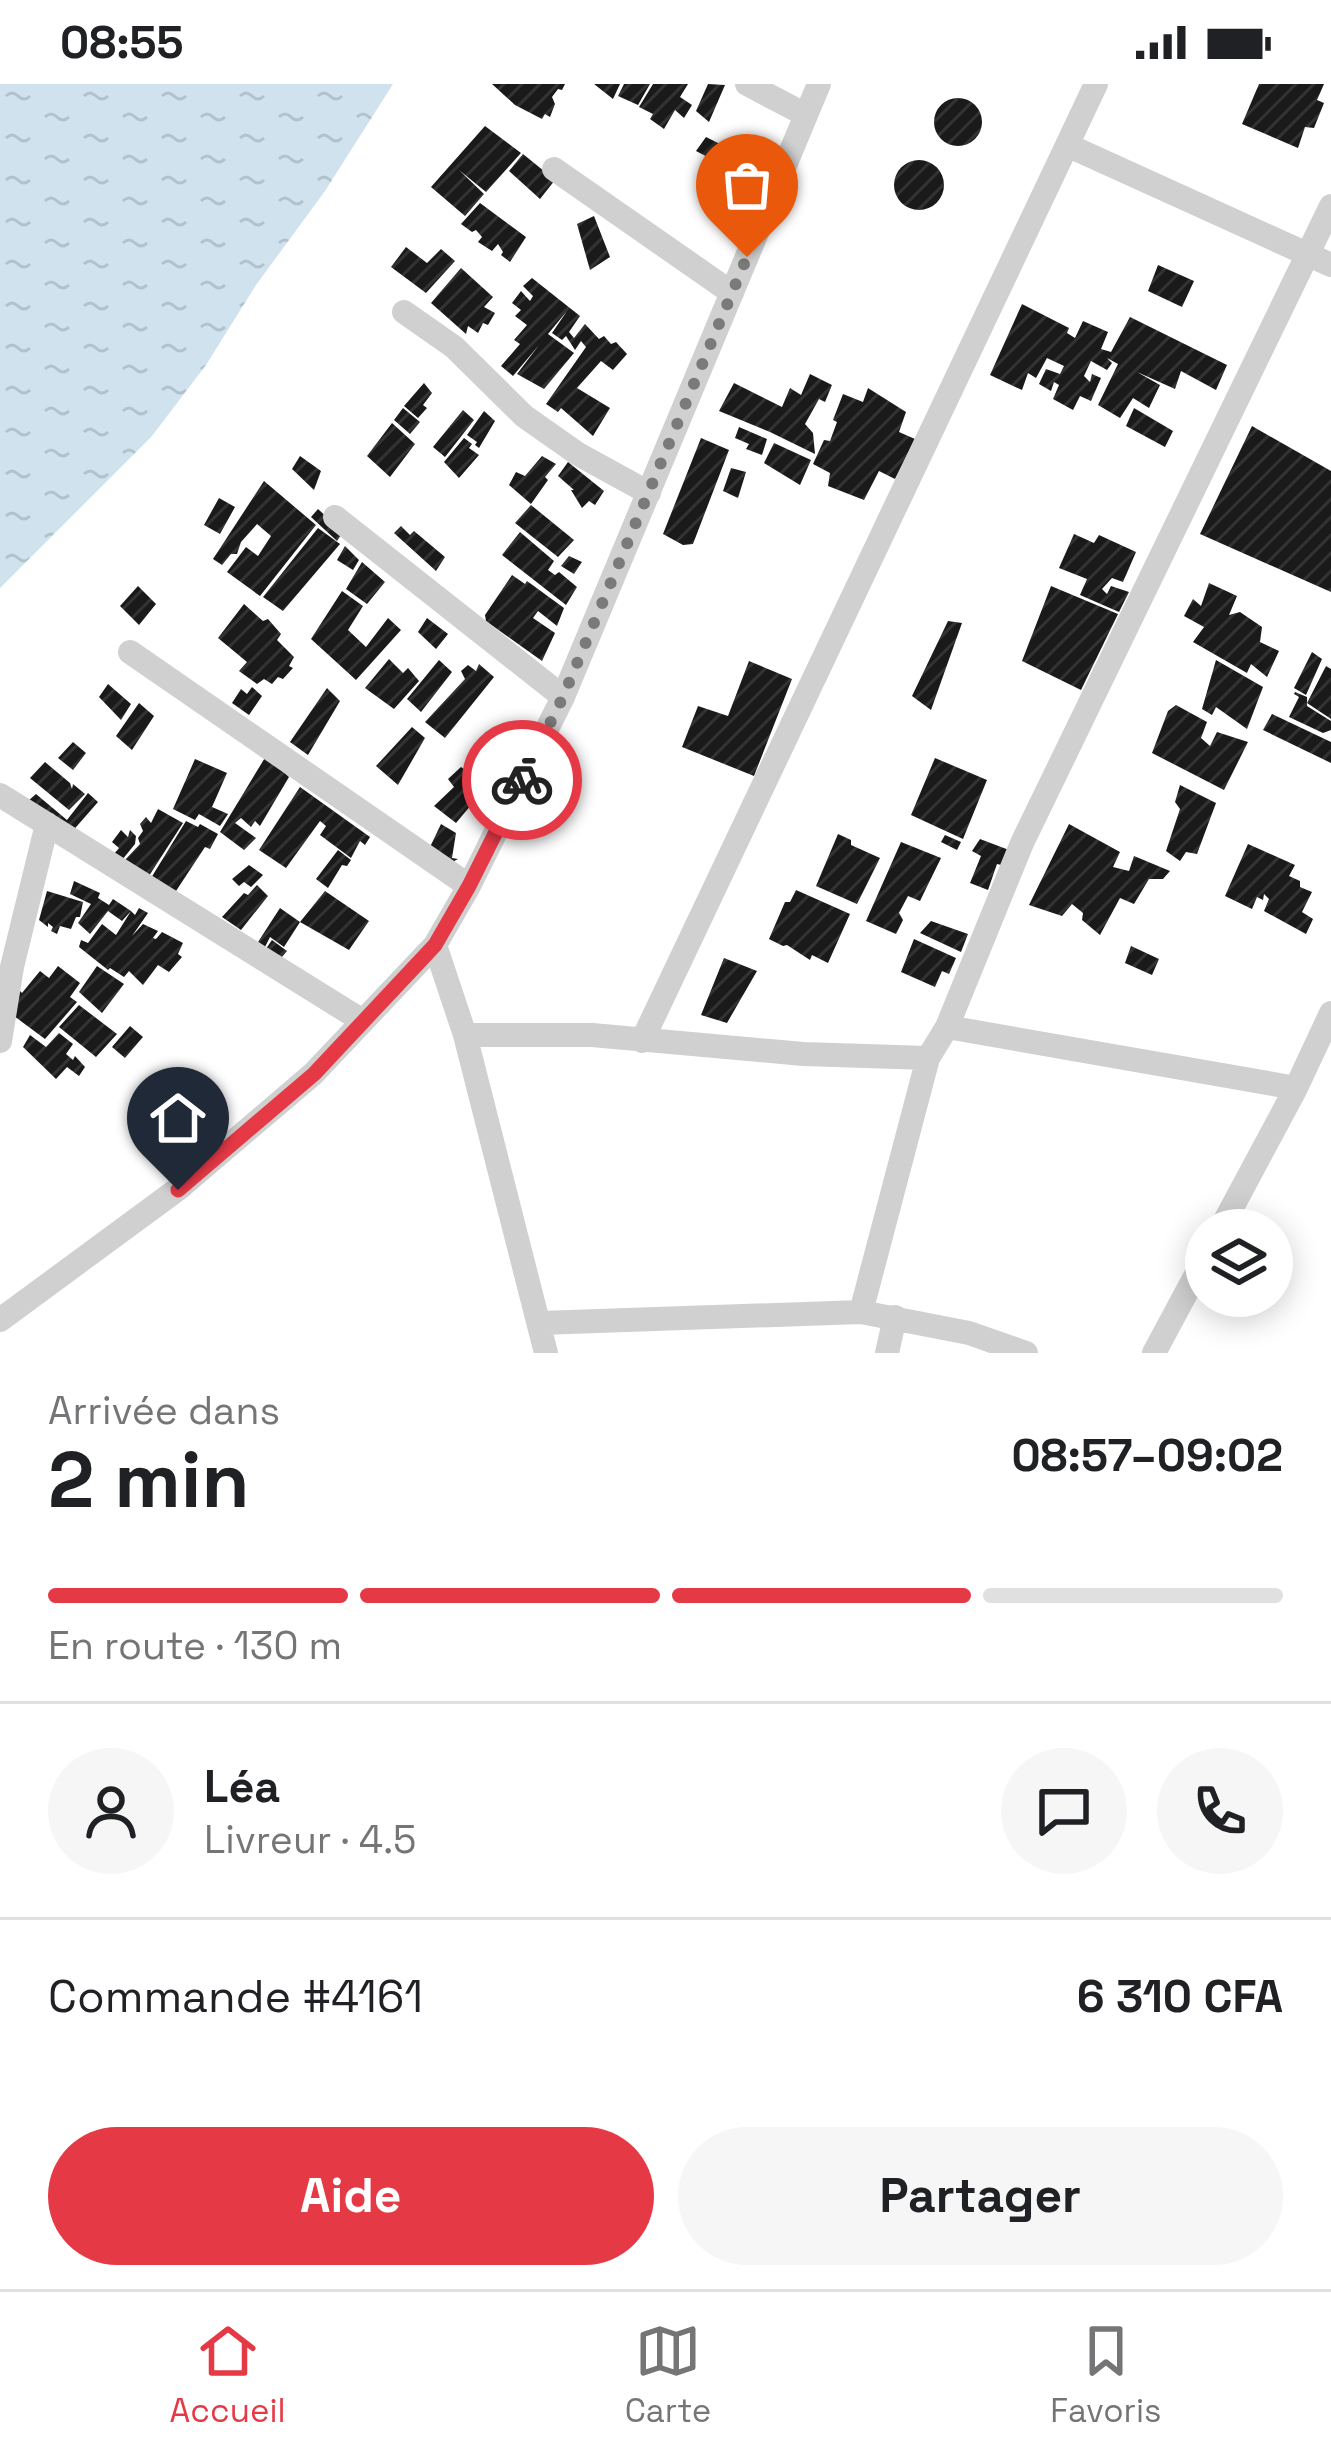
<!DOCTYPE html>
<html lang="fr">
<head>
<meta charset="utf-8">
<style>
  :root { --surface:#fff; --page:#f6f6f6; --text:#202124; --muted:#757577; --line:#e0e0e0; --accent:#e63946 }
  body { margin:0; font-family:"Space Grotesk",sans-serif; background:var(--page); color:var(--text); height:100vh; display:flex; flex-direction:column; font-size:45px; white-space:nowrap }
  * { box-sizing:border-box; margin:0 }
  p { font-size:39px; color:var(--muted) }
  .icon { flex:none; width:66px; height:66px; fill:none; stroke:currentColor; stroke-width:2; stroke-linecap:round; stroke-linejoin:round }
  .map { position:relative; height:1269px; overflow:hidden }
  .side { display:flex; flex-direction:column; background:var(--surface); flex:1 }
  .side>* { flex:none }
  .controls { position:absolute; left:1185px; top:1125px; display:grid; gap:24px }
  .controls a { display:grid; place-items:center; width:108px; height:108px; border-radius:50%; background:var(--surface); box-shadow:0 6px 30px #0003; font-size:60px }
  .pin { position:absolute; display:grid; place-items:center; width:102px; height:102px; color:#fff; margin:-123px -51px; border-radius:50% 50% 50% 0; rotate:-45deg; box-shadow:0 0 12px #0007 }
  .pin .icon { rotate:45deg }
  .courier { position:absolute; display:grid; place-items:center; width:120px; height:120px; margin:-60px; border:9px solid #e63946; border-radius:50%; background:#fff; color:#222; box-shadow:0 3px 15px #0007 }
  .head em { font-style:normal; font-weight:600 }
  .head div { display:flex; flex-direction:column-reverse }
  .head { display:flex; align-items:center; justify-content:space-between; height:204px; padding:0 48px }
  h1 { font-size:78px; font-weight:600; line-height:90px }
  .bar { display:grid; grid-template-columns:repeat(4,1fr); gap:18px 12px; align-content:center; height:144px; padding:0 48px }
  .bar i { height:15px; border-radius:9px; background:var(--line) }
  .bar .on { background:var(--accent) }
  .bar p { grid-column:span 4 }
  .line { display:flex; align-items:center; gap:30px; padding:0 48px; border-top:3px solid var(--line) }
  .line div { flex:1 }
  .round { display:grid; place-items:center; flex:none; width:126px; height:126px; border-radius:63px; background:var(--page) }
  .button { display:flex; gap:24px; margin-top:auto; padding:24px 48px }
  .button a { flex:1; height:138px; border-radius:72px; background:var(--accent); color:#fff; font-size:48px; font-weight:600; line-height:138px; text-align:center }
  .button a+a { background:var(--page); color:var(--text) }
  .status { display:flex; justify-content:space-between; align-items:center; height:84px; padding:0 60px; background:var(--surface); direction:ltr }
  .status svg { height:33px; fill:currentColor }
  .tabs { display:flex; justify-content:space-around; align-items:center; height:168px; border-top:3px solid var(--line); background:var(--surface); font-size:33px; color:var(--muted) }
  .tabs a { display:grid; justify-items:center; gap:6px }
  .tabs .on { color:var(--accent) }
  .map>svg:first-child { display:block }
  .water { fill:url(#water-ripples) }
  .building { fill:url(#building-hatch) }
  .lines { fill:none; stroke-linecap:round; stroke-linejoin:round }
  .minor { stroke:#d0d0d0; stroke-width:24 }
  .done { stroke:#7a7a7a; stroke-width:12; stroke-dasharray:0 21.6 }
  .route { stroke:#e63946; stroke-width:15 }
</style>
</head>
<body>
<div class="status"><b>08:55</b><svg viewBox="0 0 49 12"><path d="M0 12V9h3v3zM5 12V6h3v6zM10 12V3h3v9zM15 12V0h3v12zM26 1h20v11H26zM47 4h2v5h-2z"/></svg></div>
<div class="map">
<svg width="1331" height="1269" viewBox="0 0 1331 1269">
  <defs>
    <pattern id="water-ripples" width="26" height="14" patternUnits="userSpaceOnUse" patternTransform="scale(3)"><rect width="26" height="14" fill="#cfe2ee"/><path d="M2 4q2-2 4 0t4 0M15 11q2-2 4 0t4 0" fill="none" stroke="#b2c2cd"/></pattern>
    <pattern id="building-hatch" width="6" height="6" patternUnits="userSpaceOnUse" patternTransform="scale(3)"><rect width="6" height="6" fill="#1a1a1a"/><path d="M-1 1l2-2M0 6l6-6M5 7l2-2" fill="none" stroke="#333"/></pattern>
  </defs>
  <rect width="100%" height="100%" fill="#fff"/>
  <path class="water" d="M0 0H393L325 107 256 201 206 281 152 352 0 504Z"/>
  <path class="building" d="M492 0H565L562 6 558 5 552 13 555 20 550 33 545 30 542 35 515 21Z
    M594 0H620L613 15Z
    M624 0H650L638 21 618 12Z
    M653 0H688L680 13 692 21 684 34 675 26 664 45 650 35 653 30 639 23Z
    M708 0 725 1 709 38 696 27Z
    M1259 0H1324L1317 16 1324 19 1314 44 1305 43 1298 64 1242 40Z
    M934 38a24 24 0 1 1 48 0a24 24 0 1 1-48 0Z
    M485 42 521 69 486 108 459 86 484 110 465 132 431 103Z
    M706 53 732 66 723 81 696 67Z
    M523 70 555 96 540 115 509 87Z
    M894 101a25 25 0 1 1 50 0a25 25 0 1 1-50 0Z
    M480 119 526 153 510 178 501 171 503 168 498 160 492 167 478 158 482 153 476 146 472 148 461 140Z
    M594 132 610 173 590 186 577 140Z
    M406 163 427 179 441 165 455 177 426 209 391 183Z
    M1158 181 1194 197 1182 223 1148 207Z
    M461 184 493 213 484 223 495 229 488 241 483 239 478 249 468 242 466 250 431 219Z
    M532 194 580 232 569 248 574 254 585 240 599 255 604 252 611 260 616 258 627 270 613 286 601 277 577 304 610 324 593 352 561 324 558 328 546 320 586 263 581 257 575 266 566 252 562 256 552 249 567 227 548 250 574 269 544 305 517 290 539 261 513 292 501 282 520 260 514 256 527 241 515 232 521 226 512 219 521 207 530 217 533 212 523 202Z
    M1022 220 1069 244 1067 249 1075 254 1083 237 1108 248 1101 265 1111 268 1130 233 1227 281 1216 306 1181 287 1175 305 1137 288 1160 301 1149 324 1133 314 1120 334 1098 321 1118 280 1107 274 1112 279 1107 286 1091 277 1084 292 1090 298 1092 290 1101 294 1091 317 1080 312 1073 326 1053 315 1059 301 1054 298 1051 307 1039 300 1046 285 1060 290 1064 282 1047 274 1036 294 1028 289 1022 306 990 291Z
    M810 290 832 301 825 318 819 315 805 340 813 349 815 370 770 348 719 327 734 299 782 323 790 304 801 311Z
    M424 299 432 309 423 321 427 324 418 334 404 322Z
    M868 304 906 328 899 348 915 355 895 395 879 387 864 416 828 402 830 389 813 380 824 356 830 357 837 338 833 336 843 310 863 318Z
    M403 324 420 338 410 350 394 336Z
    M1134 324 1173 347 1165 363 1126 342Z
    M463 326 474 336 445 373 433 363Z
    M484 327 495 337 479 364 475 361 477 358 467 351Z
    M392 339 415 360 390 393 367 372Z
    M1252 342 1331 387V508L1200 450Z
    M739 343 767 355 762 371 746 365 749 360 735 354Z
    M464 354 472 360 469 364 479 371 459 394 444 378Z
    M701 354 729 366 693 460 683 461 663 450Z
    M774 359 811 376 800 401 764 379Z
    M300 372 321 387 314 406 292 385Z
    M542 372 556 380 545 393 548 396 531 420 509 401 516 388 525 392Z
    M568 378 604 407 595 421 589 417 582 424 571 406H574L558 392Z
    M731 384 746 388 738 414 723 407Z
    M264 397 316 441 260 512 227 488 246 463 258 472 271 452 257 440 241 458 237 470H231L222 481 213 475Z
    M219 414 235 423 220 450 204 441Z
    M531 421 574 456 558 473 515 439Z
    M318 425 343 448 337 457 311 433Z
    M401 442 410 451 414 447 445 473 436 487 394 449Z
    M318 444 340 460 283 527 263 513Z
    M520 448 554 477 548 486 555 491 559 488 577 503 566 521 502 471Z
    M1074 450 1094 459 1099 451 1136 468 1123 498 1112 494 1102 505 1107 510 1111 502 1129 508 1119 528 1080 511 1087 495 1059 484Z
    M345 462 359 476 353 486 337 476Z
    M569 472 582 478 574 490 561 482Z
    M362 478 385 498 367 520 346 505Z
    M512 491 525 500 527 497 564 524 557 542 538 527 533 534 555 549 542 577 486 537 485 531Z
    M1209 499 1237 512 1229 531 1240 528 1262 543 1260 558 1279 567 1267 593 1251 580 1247 589 1193 558 1204 543 1184 532 1193 515 1201 522Z
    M138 502 156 520 139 541 120 522Z
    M1051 502 1118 530 1081 606 1022 577Z
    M342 507 363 522 348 546 366 563 388 534 401 546 356 596 311 555Z
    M244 520 263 537 268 535 281 550 277 556 294 573 289 582 293 584 283 595 278 593 272 600 264 595 257 600 239 587 247 578 218 554Z
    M427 534 448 550 436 565 418 548Z
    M948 537 962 539 931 626 912 612Z
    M1312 568 1322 575 1306 611 1294 604Z
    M389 575 403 589 408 584 419 597 394 625 365 604Z
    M439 576 452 588 421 628 407 615Z
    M1216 576 1263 603 1247 645 1216 623 1212 631 1202 625Z
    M749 577 792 595 754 692 682 663 698 622 728 632Z
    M479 580 494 593 445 654 425 638 465 595 461 587 468 581 476 587Z
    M1326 582 1331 585V635L1307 619Z
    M108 600 131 620 121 636 99 613Z
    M252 603 262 612 249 631 232 619 241 605 247 610Z
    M327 604 340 617 308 671 290 658Z
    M1295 608 1307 613V622L1331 637V646L1323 649 1289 633 1299 613 1294 610Z
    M139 619 154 632 132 666 116 652Z
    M1176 621 1207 638 1201 654 1210 662 1217 648 1248 658 1224 706 1152 669 1168 627Z
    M1272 630 1331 658V679L1263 646Z
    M412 643 425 654 398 701 376 682Z
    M73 658 86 669 73 686 58 674Z
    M266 672 289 693 260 742 255 737 251 743 241 734 235 739 256 754 244 766 220 748Z
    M935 674 987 696 963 755 911 731Z
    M195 675 227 689 212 723 228 730 220 742 199 730 195 736 173 725Z
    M45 678 70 699 72 705 73 700 85 710 69 726 30 694Z
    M461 683 487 702 456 739 434 722 454 703 448 695Z
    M1180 701 1216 719 1197 770 1186 768 1180 777 1166 767 1180 725 1175 718Z
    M300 703 370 753 365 761 360 757 351 774 320 751 326 742 320 737 286 784 259 766Z
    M88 709 98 718 70 750 28 717 36 710 67 736Z
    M158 725 183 739 147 795 123 778 140 760 138 754 143 747 140 740 146 733 151 739Z
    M186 737 198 743 200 740 218 750 210 765 205 763 176 807 151 794Z
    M441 740 456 749 452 774 458 775 447 781 430 763Z
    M1069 740 1120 768 1113 783 1129 787 1134 772 1170 787 1163 795H1149L1134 820 1120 814 1100 851 1082 836 1083 829 1072 820 1062 832 1029 821Z
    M121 746 128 753 130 746 136 752 135 760 122 776 113 771 119 764 112 758Z
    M838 750 851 756V761L880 774 857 820 816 802Z
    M945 751 961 758 957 766 941 758Z
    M980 755 1009 766 1001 781 997 780 988 806 970 799 981 772 972 767Z
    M901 758 941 774 920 817 908 812 899 829 903 836 896 850 866 837Z
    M1248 760 1295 781 1289 792 1300 797V803L1312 808 1302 828 1313 835 1306 850 1264 827 1269 815 1264 810 1263 816 1257 813 1252 825 1225 812Z
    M338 766 351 776 347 782 342 781 328 804 316 795Z
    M249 781 263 791 251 803 244 798 239 802 232 795Z
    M74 797 100 809 98 814 109 821 113 815 131 827 122 837 108 827 90 850 78 839 91 820 70 810Z
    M257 801 268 812 241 846 222 833 244 809 248 811Z
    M796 806 850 830 828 879 812 871 810 876 787 861 783 862 769 855 785 818H790Z
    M47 807 83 818 80 833H76L71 845 60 842 57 850 51 847 53 843 48 839V843L39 836Z
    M325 807 369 837 349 866 300 838Z
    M139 824 148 829 132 852 143 840 158 847 153 854 156 855 162 848 183 859 178 870 182 873 169 888 158 881 143 901 129 887 124 893 110 884 108 886 79 863 81 856 88 859 102 840 116 851 131 827 135 831Z
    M280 824 300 838 284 863 270 853 265 863 258 858Z
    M931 837 968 850 961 868 920 849Z
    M914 855 956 874 949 890 942 887 935 903 901 888Z
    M272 856 287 867 277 879 263 869Z
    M1131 862 1159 875 1152 891 1125 879Z
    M724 874 757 887 727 939 701 931Z
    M58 882 80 899 70 913 77 918 45 955 14 932 18 905 22 909 40 887 49 894Z
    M97 882 124 900 102 929 79 908Z
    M79 921 117 950 96 973 59 943Z
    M130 942 143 953 125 974 112 963Z
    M59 949 73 960 66 970 73 976 75 972 85 983 79 992 67 983 56 995 23 963 30 951 46 963Z"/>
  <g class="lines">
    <path class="minor" d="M747 0 806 31
      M1067 61 1331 181
      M554 85 732 209
      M404 228 454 263 524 332 578 370 649 409
      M335 433 563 613
      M130 568 469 802
      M0 711 361 936
      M435 861 465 951 546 1269
      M947 943 1296 1004
      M465 951H592L803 970 928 974
      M0 957 12 883 47 740
      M642 957 1096 0
      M1220 1146 1296 1004 1331 929
      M861 1228 928 974 947 943 1022 759 1331 122
      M0 1236 178 1105 313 990 435 861 469 802 563 613 819 0
      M540 1239 861 1228 969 1249 1026 1269
      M887 1269 895 1233
      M1154 1269 1206 1172"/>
  </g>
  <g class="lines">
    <path class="done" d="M522 696 563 613 747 173"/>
    <path class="route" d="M178 1106 314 990 435 861 469 802 522 696"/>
  </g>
</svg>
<div class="controls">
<a><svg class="icon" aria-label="layers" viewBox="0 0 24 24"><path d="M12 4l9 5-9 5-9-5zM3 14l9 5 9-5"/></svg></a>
</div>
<div class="pin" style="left:747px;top:173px;background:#ea580c"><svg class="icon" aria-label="bag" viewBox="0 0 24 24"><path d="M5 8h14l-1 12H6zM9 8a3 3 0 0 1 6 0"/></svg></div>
<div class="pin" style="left:178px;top:1106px;background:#1f2937"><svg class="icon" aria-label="home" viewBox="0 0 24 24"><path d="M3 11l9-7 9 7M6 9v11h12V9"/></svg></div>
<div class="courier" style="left:522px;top:696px"><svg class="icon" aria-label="bike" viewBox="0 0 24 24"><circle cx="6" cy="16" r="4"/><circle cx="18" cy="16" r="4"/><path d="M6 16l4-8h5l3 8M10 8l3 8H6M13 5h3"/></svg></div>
</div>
<section class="side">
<div class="head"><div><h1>2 min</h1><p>Arrivée dans</p></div><em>08:57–09:02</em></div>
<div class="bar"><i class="on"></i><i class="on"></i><i class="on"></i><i></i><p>En route · 130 m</p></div>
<div class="line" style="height:216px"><a class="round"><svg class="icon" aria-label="person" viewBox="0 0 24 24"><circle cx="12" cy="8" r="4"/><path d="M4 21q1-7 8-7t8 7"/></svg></a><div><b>Léa</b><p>Livreur · 4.5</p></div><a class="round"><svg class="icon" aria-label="chat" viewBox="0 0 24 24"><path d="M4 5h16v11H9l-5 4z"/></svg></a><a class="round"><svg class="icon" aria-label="phone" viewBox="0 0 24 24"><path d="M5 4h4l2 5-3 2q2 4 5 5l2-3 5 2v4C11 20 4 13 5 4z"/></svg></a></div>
<div class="line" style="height:156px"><div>Commande #4161</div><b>6 310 CFA</b></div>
<div class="button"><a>Aide</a><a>Partager</a></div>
</section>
<nav class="tabs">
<a class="on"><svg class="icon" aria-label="home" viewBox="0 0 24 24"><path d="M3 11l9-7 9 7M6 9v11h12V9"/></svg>Accueil</a>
<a><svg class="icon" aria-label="map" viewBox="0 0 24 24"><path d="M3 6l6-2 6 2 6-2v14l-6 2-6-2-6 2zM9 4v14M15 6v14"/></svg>Carte</a>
<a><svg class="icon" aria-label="saved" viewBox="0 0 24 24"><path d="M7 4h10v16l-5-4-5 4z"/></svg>Favoris</a>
</nav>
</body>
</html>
